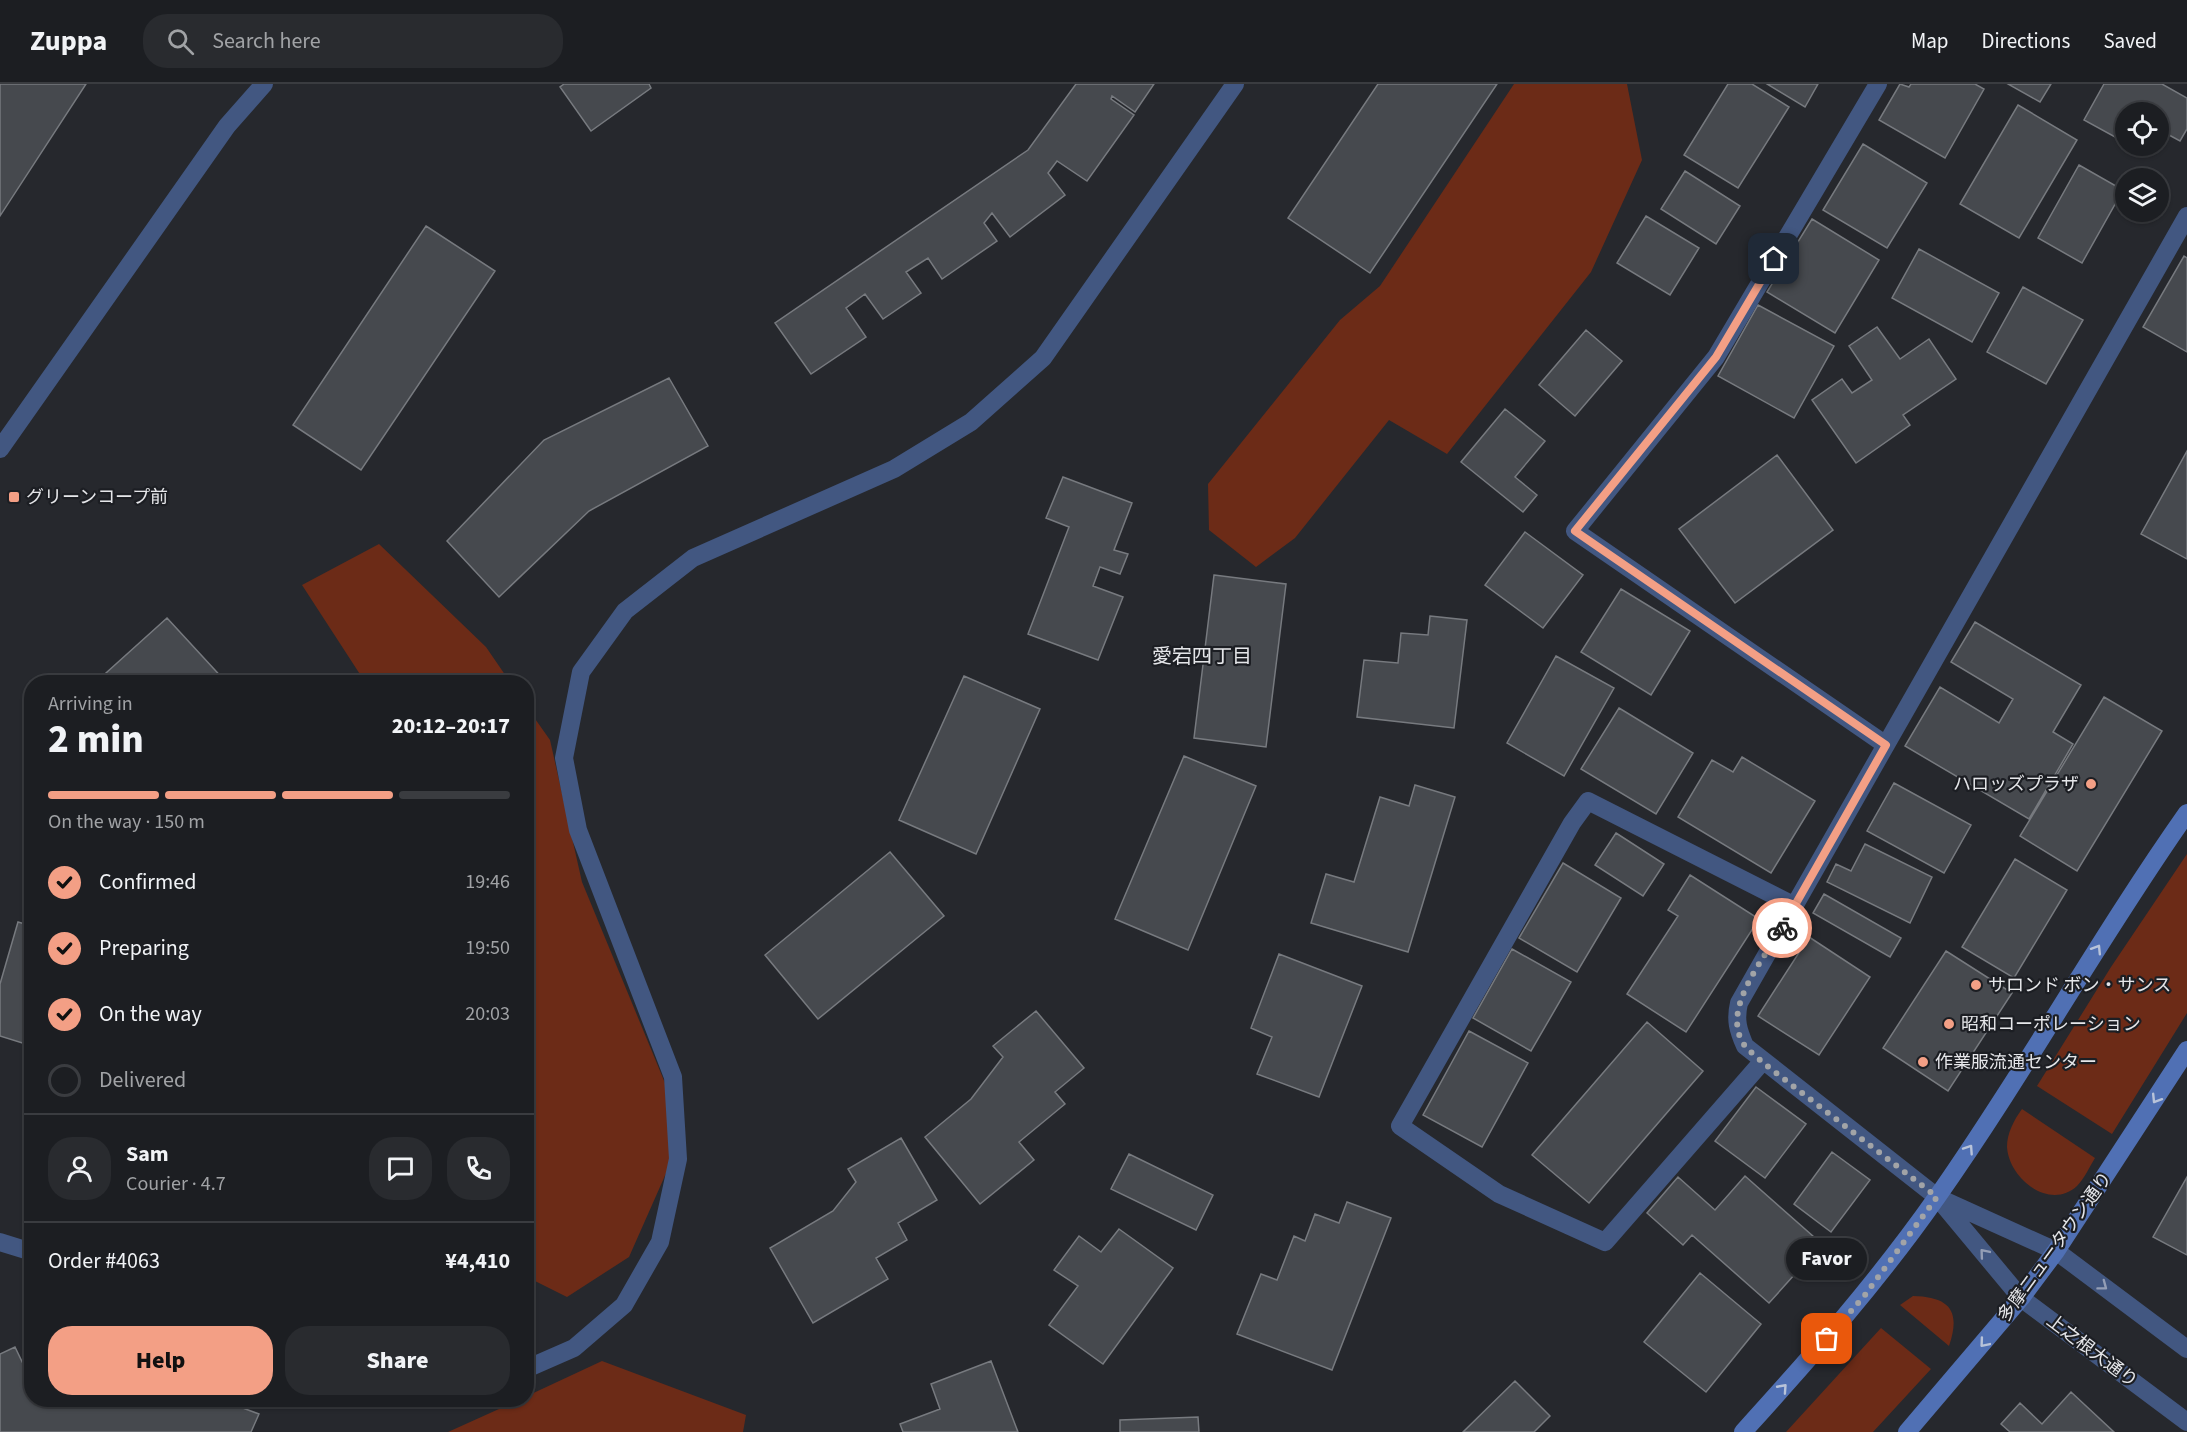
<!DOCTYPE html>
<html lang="en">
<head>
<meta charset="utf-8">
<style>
  :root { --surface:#1c1e22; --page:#292b2f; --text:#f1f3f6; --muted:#a0a2a5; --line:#3a3c40; --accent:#f39f85 }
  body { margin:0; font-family:"Source Sans 3","Noto Sans JP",sans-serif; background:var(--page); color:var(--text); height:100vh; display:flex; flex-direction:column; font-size:22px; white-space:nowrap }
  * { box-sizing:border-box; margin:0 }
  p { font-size:20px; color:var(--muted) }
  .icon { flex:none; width:33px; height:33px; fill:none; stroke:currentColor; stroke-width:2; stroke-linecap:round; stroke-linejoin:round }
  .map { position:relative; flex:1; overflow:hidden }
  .side { position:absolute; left:24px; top:591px; width:510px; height:732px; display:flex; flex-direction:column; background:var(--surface); border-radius:24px; box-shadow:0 2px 4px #0004,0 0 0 2px var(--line) }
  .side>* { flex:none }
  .controls { position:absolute; left:2115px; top:18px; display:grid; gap:12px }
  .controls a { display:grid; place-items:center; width:54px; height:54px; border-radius:50%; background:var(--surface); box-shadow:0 2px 4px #0004,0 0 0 2px var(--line); font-size:30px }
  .pin { position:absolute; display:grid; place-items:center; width:51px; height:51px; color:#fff; margin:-26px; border-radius:12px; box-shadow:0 3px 9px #0006 }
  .courier { position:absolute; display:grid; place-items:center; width:60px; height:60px; margin:-30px; border:4px solid #f39f85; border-radius:50%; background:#fff; color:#222; box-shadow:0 2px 8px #0007 }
  .bubble { position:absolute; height:42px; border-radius:21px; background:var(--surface); box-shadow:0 2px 4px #0004,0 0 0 2px var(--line); font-size:20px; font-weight:800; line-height:42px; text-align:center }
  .head em { font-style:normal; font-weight:800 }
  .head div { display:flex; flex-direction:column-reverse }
  .head { display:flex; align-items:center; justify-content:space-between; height:102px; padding:0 24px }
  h1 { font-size:39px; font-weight:800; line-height:45px }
  .bar { display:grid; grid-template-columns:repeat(4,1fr); gap:9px 6px; align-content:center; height:72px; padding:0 24px }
  .bar i { height:8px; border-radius:4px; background:var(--line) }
  .bar .selected { background:var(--accent) }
  .bar p { grid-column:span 4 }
  .line { display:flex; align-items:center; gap:15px; padding:0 24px; border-top:2px solid var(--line) }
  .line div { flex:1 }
  .round { display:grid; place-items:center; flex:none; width:63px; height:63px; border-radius:24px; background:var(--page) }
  ol { padding:0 24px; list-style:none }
  li { display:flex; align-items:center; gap:18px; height:66px }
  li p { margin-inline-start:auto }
  li .icon { padding:6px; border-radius:50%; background:var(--accent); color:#111; stroke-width:4 }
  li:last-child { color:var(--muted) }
  li i { width:33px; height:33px; border:3px solid var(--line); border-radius:50% }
  .button { display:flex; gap:12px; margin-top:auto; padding:12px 24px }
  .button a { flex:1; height:69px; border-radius:24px; background:var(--accent); color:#111; font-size:24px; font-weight:800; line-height:69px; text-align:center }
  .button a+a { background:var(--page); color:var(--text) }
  header { display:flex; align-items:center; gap:36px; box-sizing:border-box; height:84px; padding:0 30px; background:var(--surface); border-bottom:2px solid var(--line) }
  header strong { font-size:28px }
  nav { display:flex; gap:33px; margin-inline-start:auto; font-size:21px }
  .search { width:420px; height:54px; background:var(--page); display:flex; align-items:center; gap:15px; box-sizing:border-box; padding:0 21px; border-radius:24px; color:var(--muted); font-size:22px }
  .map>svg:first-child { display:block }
  .green { fill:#6c2b17 }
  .building { fill:#46494e; stroke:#777a7f; stroke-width:1.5 }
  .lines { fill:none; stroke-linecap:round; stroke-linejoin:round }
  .minor { stroke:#425781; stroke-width:18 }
  .tertiary { stroke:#425781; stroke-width:18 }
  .secondary { stroke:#5070b4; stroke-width:18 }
  .oneway { stroke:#b8c3d9 }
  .oneway2 { stroke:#949eb5 }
  .done { stroke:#a2a4a7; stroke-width:6; stroke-dasharray:0 10.8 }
  .route { stroke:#f39f85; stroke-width:8 }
  .poi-dot { fill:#f39f85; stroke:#1c1e23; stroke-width:2 }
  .labels { text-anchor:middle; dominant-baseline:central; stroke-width:4.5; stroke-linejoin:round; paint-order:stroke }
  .poi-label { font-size:18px; fill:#e5e6e9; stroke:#1c1e23; text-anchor:start }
  .street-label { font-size:18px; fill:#e5e6e9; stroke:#1c1e23 }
  .neighbourhood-label { font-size:20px; fill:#e5e6e9; stroke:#1c1e23 }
</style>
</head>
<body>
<header>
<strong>Zuppa</strong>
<div class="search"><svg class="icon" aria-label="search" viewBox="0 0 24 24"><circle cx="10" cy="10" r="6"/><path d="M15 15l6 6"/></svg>Search here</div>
<nav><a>Map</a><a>Directions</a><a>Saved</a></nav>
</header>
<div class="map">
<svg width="2187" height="1348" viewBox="0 0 2187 1348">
  <rect width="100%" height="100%" fill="#26282d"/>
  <path class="green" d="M1514 0H1627L1642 76 1591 188 1447 370 1389 336 1295 454 1256 483 1209 446 1208 400 1340 236 1380 202Z
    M379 460 486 563 510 598H365L302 501Z
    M526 622 550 656 582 798 665 999 671 1078 629 1173 567 1213 527 1193Z
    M2187 770V929L2112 1050 2037 1002 2111 883Z
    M2022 1025 2095 1074C2090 1082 2084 1095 2077 1102 2050 1127 2009 1095 2007 1063 2007 1049 2014 1036 2022 1025Z
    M1913 1212C1950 1213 1961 1227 1949 1262L1900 1221Z
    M1881 1244 1931 1285 1873 1348H1786Z
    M602 1277 746 1331 743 1348H448L519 1316H526L527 1312Z"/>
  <path class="building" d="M0 0H86L0 132Z
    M564 0H649L651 4 591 47 560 3Z
    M1076 0H1154L1135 28 1112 12 1111 15 1134 31 1087 97 1057 77 1048 89 1065 111 1010 153 992 129 984 139 997 157 942 195 928 174 906 188 921 209 883 235 865 210 846 224 866 253 811 290 775 239 1028 66Z
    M1378 0H1497L1370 189 1288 134Z
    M1728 0H1752L1789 23 1738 104 1684 71Z
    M1767 0H1818L1805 23Z
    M1900 0 1909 3 1911 0H1975L1984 5 1945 74 1879 36Z
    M2008 0H2051L2040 18Z
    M2104 0H2162L2187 14V45L2180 57 2158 45V28H2126V59L2084 36Z
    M2018 21 2077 56 2019 154 1960 120Z
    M1863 60 1927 99 1887 164 1823 126Z
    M2079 81 2123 106 2082 179 2038 154Z
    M1685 87 1740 122 1716 160 1661 125Z
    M1646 132 1699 164 1670 211 1617 179Z
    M1812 135 1879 176 1835 249 1767 208Z
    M426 142 495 187 361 386 293 341Z
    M1919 165 1999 209 1972 258 1892 214Z
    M2184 172 2187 174V268L2143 243Z
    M2023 203 2083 236 2046 300 1987 268Z
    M1758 221 1834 262 1794 334 1718 292Z
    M1877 243 1900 275 1929 255 1956 295 1903 331 1910 341 1856 379 1812 316 1842 295 1852 309 1872 296 1849 262Z
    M1586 246 1622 277 1575 332 1539 301Z
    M669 294 708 362 589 427 499 513 447 457 544 356Z
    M1505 325 1545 357 1515 393 1537 411 1523 428 1461 378Z
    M2187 367V475L2141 450Z
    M1777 371 1833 446 1735 519 1679 445Z
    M1063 393 1132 419 1114 466 1128 470 1120 490 1100 483 1093 502 1123 513 1098 576 1028 550 1069 443 1046 434Z
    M1525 448 1583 491 1543 544 1485 501Z
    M1214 491 1286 500 1266 663 1194 654Z
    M1621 505 1690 547 1651 611 1581 568Z
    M1430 532 1467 536 1454 644 1357 633 1364 576 1398 579 1401 549 1428 551Z
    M167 534 226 598H96Z
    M1975 538 2081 601 2053 648 2073 660 2029 735 1905 662 1940 603 1999 639 2013 615 1951 578Z
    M1556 572 1614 604 1564 692 1507 659Z
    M964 592 1040 625 976 770 899 736Z
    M2104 613 2162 647 2077 787 2020 752Z
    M1619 624 1693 669 1656 730 1581 685Z
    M1184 672 1256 702 1188 866 1115 835Z
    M1742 673 1815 717 1771 789 1678 733 1712 676 1733 688Z
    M1894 699 1971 741 1944 789 1867 747Z
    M1415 701 1455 713 1408 868 1311 839 1326 790 1354 798 1380 713 1409 722Z
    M1616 749 1664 780 1643 812 1595 781Z
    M1865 760 1932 793 1910 839 1827 798 1836 780 1851 787Z
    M890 768 944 832 818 935 765 871Z
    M2015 775 2067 806 2014 894 1962 863Z
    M1563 779 1621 814 1577 888 1519 854Z
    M1690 791 1759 835 1686 948 1627 910 1678 832 1668 826Z
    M1824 810 1901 854 1890 873 1813 829Z
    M18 838 32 842V962L0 952V900Z
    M1809 853 1870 893 1819 971 1758 932Z
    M1512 865 1571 898 1531 967 1473 934Z
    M1946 867 2012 909 1948 1007 1883 964Z
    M1279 870 1362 902 1319 1013 1257 990 1272 953 1251 944Z
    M1036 927 1084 984 1055 1008 1065 1020 1019 1058 1034 1076 980 1120 925 1053 971 1015 1003 973 993 962Z
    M1647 938 1703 987 1589 1119 1532 1071Z
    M1469 947 1528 979 1482 1063 1423 1031Z
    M1756 1003 1806 1040 1765 1094 1715 1057Z
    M901 1054 937 1116 898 1139 907 1156 876 1174 888 1195 813 1239 770 1164 833 1127 856 1098 848 1085Z
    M1832 1068 1870 1096 1831 1148 1794 1120Z
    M1129 1070 1213 1111 1196 1146 1111 1105Z
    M1745 1092 1822 1160 1769 1219 1692 1151 1683 1161 1647 1129 1678 1093 1715 1126Z
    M2187 1093V1171L2153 1153Z
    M1347 1118 1391 1134 1332 1286 1237 1250 1261 1190 1277 1196 1294 1152 1305 1157 1315 1130 1339 1139Z
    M1119 1145 1173 1184 1103 1280 1049 1241 1078 1202 1054 1186 1079 1152 1101 1168Z
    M1700 1189 1761 1240 1706 1308 1644 1258Z
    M15 1263 28 1290 32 1289V1316H221L259 1330 251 1348H0V1270Z
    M991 1277 1018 1348H903L900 1340 940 1325 931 1300Z
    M1515 1297 1550 1332 1534 1348H1463Z
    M2071 1308 2114 1348H2010L2001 1340 2020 1319 2042 1340Z
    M1198 1333 1199 1348H1120V1336Z"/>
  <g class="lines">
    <path class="minor" d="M1878 0 1716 273 1575 447 1886 661
      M1762 978 1605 1158 1499 1110 1400 1042 1572 739 1588 717 1795 822
      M1937 1113 1745 962C1738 946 1735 936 1739 919L2187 132"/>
    <path class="tertiary" d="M0 365 227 42 264 0
      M1937 1113 2021 1214 2187 1338
      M1941 1115 2056 1167 2187 1265
      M0 1158 32 1168
      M526 1285 574 1264 624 1221 660 1158 678 1075 673 993 578 746 564 674 581 588 625 527 693 474 894 385 971 338 1043 274 1235 0"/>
    <path class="secondary" d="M1743 1348C1812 1272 1878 1197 1937 1113 2025 988 2099 854 2187 729
      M1907 1348 2021 1214 2056 1167 2187 966"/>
  </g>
  <defs><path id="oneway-chevron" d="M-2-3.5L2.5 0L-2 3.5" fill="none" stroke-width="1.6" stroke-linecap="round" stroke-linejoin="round" transform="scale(1.5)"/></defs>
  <g class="oneway">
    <use href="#oneway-chevron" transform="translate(2097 865) rotate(-58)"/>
    <use href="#oneway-chevron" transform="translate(2156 1015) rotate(122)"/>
    <use href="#oneway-chevron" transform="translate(1969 1065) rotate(-56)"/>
    <use href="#oneway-chevron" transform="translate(1984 1259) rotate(130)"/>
    <use href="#oneway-chevron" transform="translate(1783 1304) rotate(-48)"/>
  </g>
  <g class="oneway2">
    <use href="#oneway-chevron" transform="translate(1984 1169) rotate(-130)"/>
    <use href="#oneway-chevron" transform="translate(2103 1202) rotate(37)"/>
  </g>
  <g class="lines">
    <path class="done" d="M1782 844C1764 875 1719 927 1745 962 1750 968 1757 973 1762 978L1937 1113 1865 1211 1827 1255"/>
    <path class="route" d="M1774 175 1716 273 1575 447 1886 661 1782 844"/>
  </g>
  <g class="poi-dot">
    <rect x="8" y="407" width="12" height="12" rx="3"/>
    <circle cx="2091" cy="700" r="6"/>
    <circle cx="1976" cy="901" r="6"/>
    <circle cx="1949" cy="940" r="6"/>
    <circle cx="1923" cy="978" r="6"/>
  </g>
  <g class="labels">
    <g class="poi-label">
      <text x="26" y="413">グリーンコープ前</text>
      <text x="2079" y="700" text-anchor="end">ハロッズプラザ</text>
      <text x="1988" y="901">サロンド ボン・サンス</text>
      <text x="1961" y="940">昭和コーポレーション</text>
      <text x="1935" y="978">作業服流通センター</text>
    </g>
    <g class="street-label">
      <text transform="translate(2055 1163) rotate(-54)">多摩ニュータウン通り</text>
      <text transform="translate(2092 1267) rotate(37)">上之根大通り</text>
    </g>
    <g class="neighbourhood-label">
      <text x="1202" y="573">愛宕四丁目</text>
    </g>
  </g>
</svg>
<div class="controls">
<a><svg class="icon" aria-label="locate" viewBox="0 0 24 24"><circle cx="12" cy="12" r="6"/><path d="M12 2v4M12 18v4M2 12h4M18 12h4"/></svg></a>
<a><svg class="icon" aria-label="layers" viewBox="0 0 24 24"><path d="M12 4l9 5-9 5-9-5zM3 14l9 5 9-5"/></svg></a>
</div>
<div class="pin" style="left:1827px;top:1255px;background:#ea580c"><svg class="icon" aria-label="bag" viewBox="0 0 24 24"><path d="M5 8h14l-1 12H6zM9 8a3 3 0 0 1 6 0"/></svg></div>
<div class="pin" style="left:1774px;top:175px;background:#1f2937"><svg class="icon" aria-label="home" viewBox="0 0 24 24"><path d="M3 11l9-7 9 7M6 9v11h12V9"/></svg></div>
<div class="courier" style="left:1782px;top:844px"><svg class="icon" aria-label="bike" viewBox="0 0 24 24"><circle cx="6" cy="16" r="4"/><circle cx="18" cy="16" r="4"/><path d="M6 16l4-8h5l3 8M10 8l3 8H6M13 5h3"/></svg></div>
<div class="bubble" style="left:1786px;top:1154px;width:81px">Favor</div>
<section class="side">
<div class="head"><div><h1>2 min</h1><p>Arriving in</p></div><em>20:12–20:17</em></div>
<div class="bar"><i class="selected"></i><i class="selected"></i><i class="selected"></i><i></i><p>On the way · 150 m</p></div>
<ol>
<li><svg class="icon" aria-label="check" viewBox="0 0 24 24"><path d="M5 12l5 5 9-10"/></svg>Confirmed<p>19:46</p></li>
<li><svg class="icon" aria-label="check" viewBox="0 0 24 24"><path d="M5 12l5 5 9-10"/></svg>Preparing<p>19:50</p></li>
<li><svg class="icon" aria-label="check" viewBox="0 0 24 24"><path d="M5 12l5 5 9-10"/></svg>On the way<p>20:03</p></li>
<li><i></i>Delivered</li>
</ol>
<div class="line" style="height:108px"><a class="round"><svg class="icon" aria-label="person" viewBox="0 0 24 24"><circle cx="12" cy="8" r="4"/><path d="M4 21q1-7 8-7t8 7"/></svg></a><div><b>Sam</b><p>Courier · 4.7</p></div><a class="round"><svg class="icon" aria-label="chat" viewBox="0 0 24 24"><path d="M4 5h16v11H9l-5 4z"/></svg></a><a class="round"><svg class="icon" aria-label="phone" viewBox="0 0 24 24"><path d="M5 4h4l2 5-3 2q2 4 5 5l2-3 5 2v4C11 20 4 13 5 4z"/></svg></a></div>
<div class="line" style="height:78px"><div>Order #4063</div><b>¥4,410</b></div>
<div class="button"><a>Help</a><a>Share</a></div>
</section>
</div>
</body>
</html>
